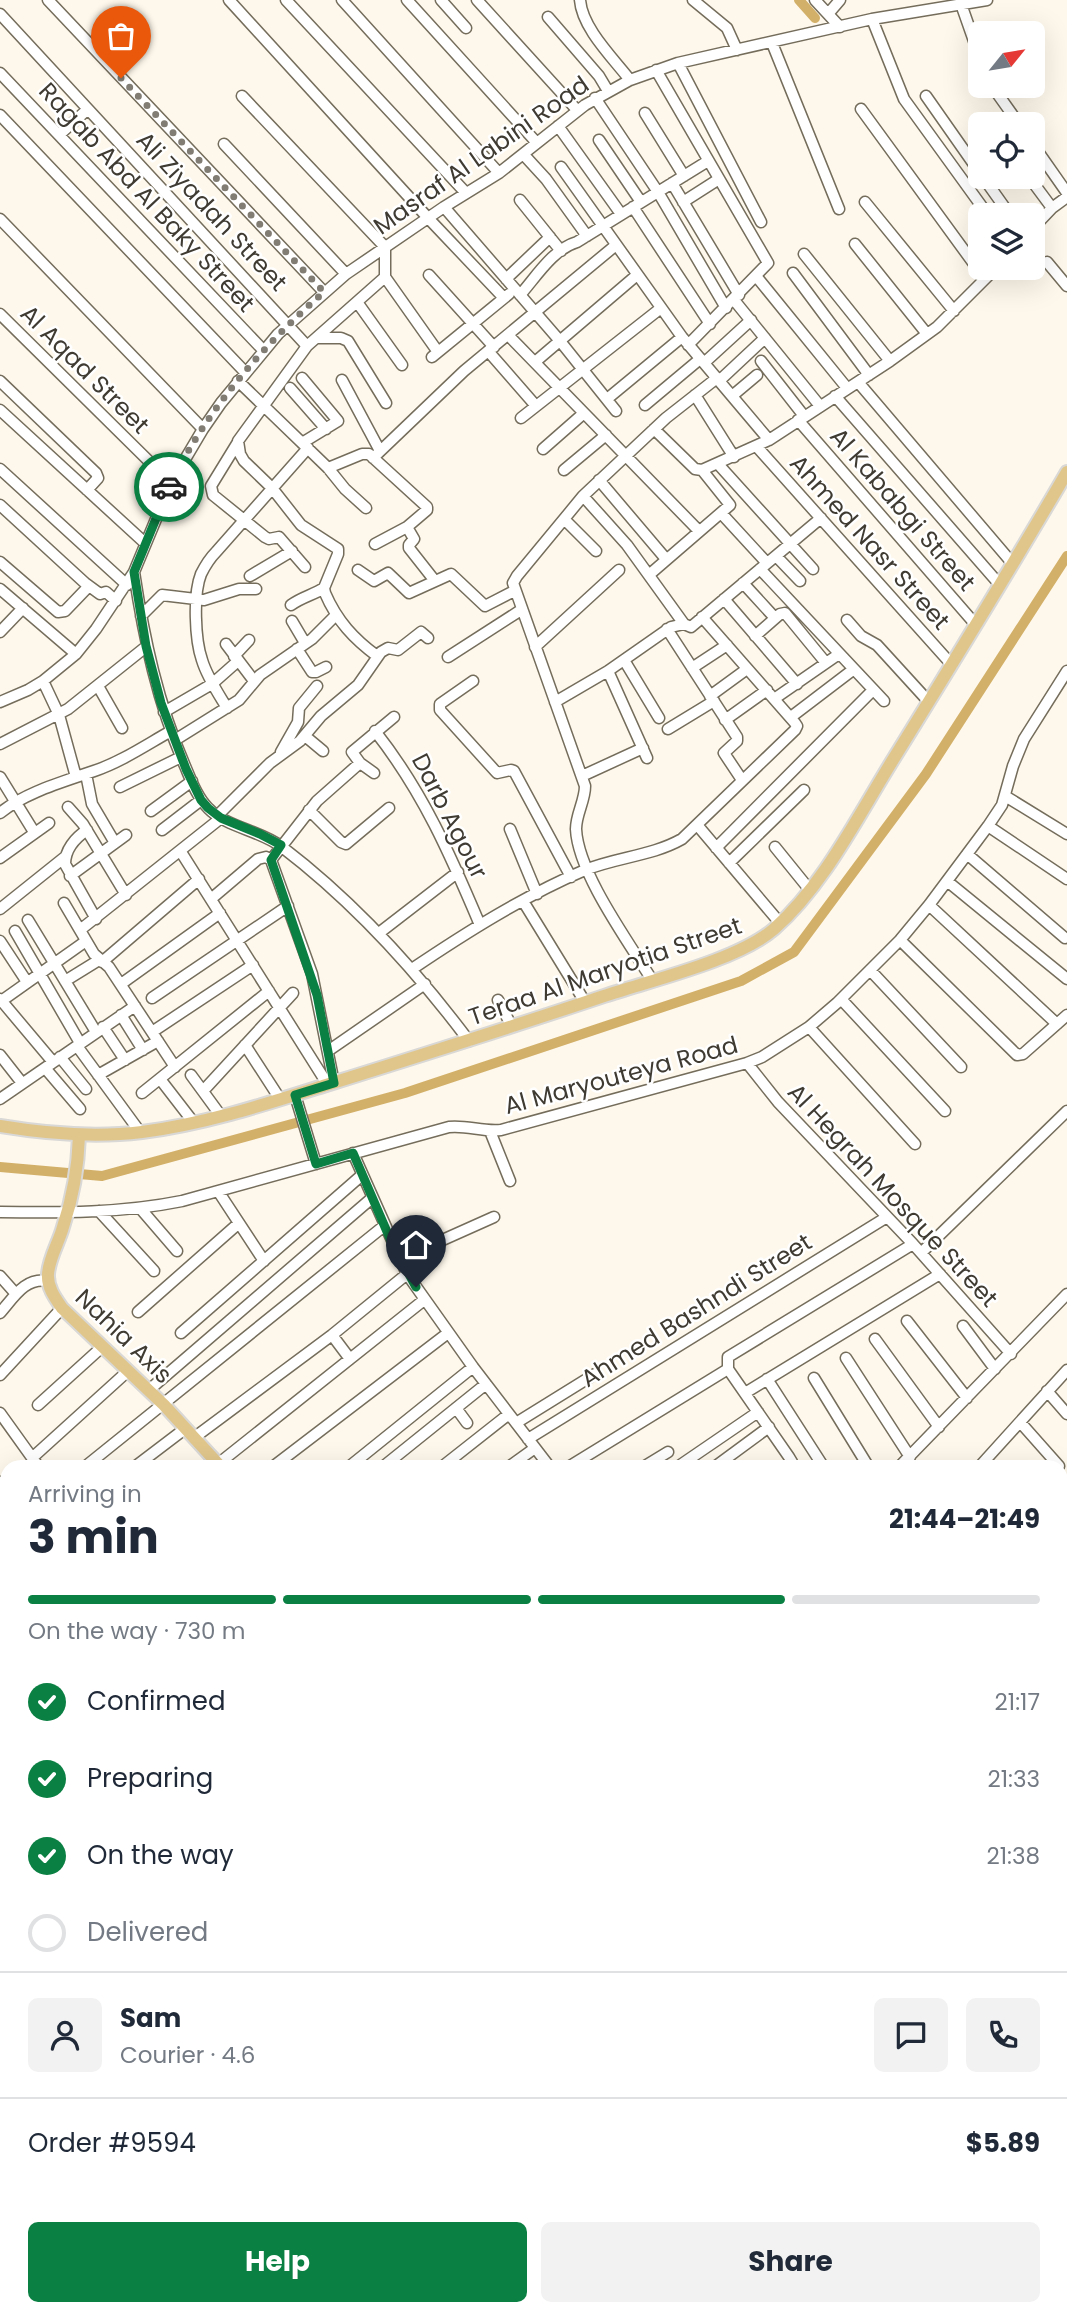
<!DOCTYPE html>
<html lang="en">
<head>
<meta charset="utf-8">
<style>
  :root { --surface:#fff; --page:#f2f2f3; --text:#1f2937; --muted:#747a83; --line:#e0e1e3; --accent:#0b8043 }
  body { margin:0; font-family:Poppins,sans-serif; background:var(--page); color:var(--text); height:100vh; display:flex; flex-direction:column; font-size:26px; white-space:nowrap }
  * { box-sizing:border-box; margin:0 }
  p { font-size:23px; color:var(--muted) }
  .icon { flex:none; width:38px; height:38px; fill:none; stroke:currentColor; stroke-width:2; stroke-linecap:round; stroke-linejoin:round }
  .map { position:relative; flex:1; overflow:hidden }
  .details { position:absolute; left:0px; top:1460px; width:1068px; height:856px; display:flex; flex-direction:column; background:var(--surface); border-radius:21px 21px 0 0; box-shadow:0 7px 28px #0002 }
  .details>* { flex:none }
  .needle { width:46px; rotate:60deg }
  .fabs { position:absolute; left:968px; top:21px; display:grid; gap:14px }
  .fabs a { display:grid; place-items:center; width:77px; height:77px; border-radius:10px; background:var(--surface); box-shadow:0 7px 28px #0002; font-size:35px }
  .pin { position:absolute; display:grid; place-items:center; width:60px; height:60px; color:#fff; margin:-72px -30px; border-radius:50% 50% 50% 0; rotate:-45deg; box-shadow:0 0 7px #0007 }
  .pin .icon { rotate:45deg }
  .courier { position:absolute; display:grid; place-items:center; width:70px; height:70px; margin:-35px; border:5px solid #0b8043; border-radius:50%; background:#fff; color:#222; box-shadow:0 2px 9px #0007 }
  .headline em { font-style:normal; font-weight:700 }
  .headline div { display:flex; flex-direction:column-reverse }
  .headline { display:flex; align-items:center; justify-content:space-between; height:119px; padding:0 28px }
  h1 { font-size:46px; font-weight:700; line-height:52px }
  .bar { display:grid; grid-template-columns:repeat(4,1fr); gap:10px 7px; align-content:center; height:84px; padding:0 28px }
  .bar i { height:9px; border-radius:5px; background:var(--line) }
  .bar .selected { background:var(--accent) }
  .bar p { grid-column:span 4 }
  .line { display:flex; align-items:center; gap:18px; padding:0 28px; border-top:2px solid var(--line) }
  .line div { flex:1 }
  .round { display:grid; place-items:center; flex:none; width:74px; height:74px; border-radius:10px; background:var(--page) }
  ol { padding:0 28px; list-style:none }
  li { display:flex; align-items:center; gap:21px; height:77px }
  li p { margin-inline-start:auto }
  li .icon { padding:7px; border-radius:50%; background:var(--accent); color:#fff; stroke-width:4 }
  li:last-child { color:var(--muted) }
  li i { width:38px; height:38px; border:4px solid var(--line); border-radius:50% }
  .action { display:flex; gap:14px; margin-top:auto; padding:14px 28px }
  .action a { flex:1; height:80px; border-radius:10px; background:var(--accent); color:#fff; font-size:28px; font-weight:700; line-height:80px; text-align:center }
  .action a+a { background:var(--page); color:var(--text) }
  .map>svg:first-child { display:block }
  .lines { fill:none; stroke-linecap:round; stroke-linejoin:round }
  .canal { stroke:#d3b069; stroke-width:10 }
  .minor-casing { stroke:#756d5c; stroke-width:13 }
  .major-casing { stroke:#d9d8d6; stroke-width:16 }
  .minor { stroke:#fff; stroke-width:10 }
  .major { stroke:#e0c68b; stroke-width:12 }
  .done { stroke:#827d74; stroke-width:7; stroke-dasharray:0 12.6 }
  .route { stroke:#0b8043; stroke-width:9 }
  .labels { text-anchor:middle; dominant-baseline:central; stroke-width:5; stroke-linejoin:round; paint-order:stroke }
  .street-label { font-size:24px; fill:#3f3b33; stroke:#fff }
</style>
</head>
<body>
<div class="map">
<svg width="1067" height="2315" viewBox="0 0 1067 2315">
  <rect width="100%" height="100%" fill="#fef8ec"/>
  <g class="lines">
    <path class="canal" d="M799 0 815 18
      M0 1167 102 1176 405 1093 741 981 794 952 926 774 1067 556"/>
    <defs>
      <path id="minor" d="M48 0 324 292
        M229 0 429 219 504 298
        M286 0 466 193
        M342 0 499 173
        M407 0 537 143
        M441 0 466 28
        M477 0 577 110
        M580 0C582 28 613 58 630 80
        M693 0 727 28 737 50
        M815 0 840 27
        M961 4 980 58
        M0 14 307 346
        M828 14 840 0
        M548 17 599 76 608 91
        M872 19 904 99 988 215
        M772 43 839 209
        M678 63 761 222
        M656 70 768 263 688 345
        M0 73 263 350
        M992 86 1019 124
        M242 96 385 247V277L307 346 238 441 240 454 244 461 272 488 301 525 338 549V554L324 588 325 593C337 621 354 639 377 656
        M926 96 980 173
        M595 98 658 192 726 308
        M861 109 985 279
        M645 113 684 176
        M0 115 245 372
        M558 126 621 214
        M59 135 88 109
        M599 140 641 202
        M1032 143 1067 193
        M224 144 346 274
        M524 155 546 179 587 236
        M561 167 682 337 769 440
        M983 177 1010 215
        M1029 177 1052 208
        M672 183 739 295
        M520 200 561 251
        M683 202 719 179
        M865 202 954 311
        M444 207 560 341 616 411
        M633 207 710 324
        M0 219 203 429
        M1032 229 1052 208 1067 197
        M855 244 927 334
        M804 254 890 361
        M1047 262 1067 286
        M793 273 869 375
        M429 275 494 347
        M756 276 847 388
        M385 277 438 352
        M506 279 550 237
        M520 295C536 277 553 249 577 242L708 161
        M734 300 820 406
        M357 302 402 365
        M0 314 171 483
        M508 335 699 531
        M316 338H341L348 341 386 403
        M488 351 536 406
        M432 357 509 294
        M761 361 804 416
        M535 362 637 275
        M704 363 751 320
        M302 378 338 421 302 443
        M342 380 380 451
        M0 381 96 473 98 478 87 490
        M238 381 328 468 345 489 366 508
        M719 381 765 338
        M858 382 1013 564
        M290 388 326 429
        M695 395 734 457
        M732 396 757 375
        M835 396 1000 585
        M607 399 682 337
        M645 405 700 359
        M0 410 145 543
        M521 418 661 308
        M798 420 976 625
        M238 442 211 486 213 495 265 537 269 539 279 537 305 567
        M757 447 952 665
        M543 449 584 413
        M373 458 464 371 616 245
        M718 464 813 569
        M328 468 362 454H369L427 507V510L407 527 375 544
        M0 469 127 585
        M564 470 606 435
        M702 470 769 440 890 361 937 327 996 268
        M599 480 666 559
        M583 496 627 545 684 624
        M0 505 85 583 100 594 106 592 116 601
        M721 513 767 563
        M564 519 596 551
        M407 527 414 539 409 545V548L435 581
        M776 556 800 581
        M0 562 58 612 65 611 89 586
        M760 569 884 701
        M358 570 374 581 388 573 409 593 451 574 485 606 514 591
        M134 572C144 639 158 704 185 766 191 780 197 797 208 808 227 828 260 830 282 847 354 902 415 969 469 1041
        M650 574 730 505 702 470 695 469 654 429
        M250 576 292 551
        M743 583 775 618
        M0 589 76 654
        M724 599 797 684
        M291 605C302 597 313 595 324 588
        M141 616 162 595 204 600 239 589H256
        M847 620 861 636 877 645 929 702
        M292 621 305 643
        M667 629 737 737V741L724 753 742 780
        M0 632 23 608
        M755 636 780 614 785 613 826 663
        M226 644 254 681
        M535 647 619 570
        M297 649 312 672H316L326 667
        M234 656 249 640
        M448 657 521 610
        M624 660 659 718
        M692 668 727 645
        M608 671 647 758
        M43 681 59 715 76 777
        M473 681 440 704V710L497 773 511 770 514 771 571 877
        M98 686 122 728
        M710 696 747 669
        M774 699 839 654
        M0 702 28 690 43 681 76 654 96 629 134 572 171 483 203 429 221 403 278 334 346 274 444 207 499 173 585 105 630 80 678 63 872 19 987 0
        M555 702 608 671 671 627 684 624 691 627 821 518
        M227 708C218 693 207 677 202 660 195 640 193 594 201 574 205 566 210 558 216 552L308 448
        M164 712 212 684 238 661
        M791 717 854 669
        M725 720 767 690
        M668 729 714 701
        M375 731C423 792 450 854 480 925
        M305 736 323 751
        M175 740 239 700 260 675 312 639 336 615
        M0 744 68 709 147 646
        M281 752 298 722 299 708 317 686
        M374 773 360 763 352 752 394 717
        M86 774 92 804 115 843
        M582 776 643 748
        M0 777 34 832
        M120 787 181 757
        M1005 796 1067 834
        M68 807 83 824 126 895
        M309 810 341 842 346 844 389 808
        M151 811 192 781
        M0 813C26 792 63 782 94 771 121 762 146 745 171 731
        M217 816 270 763 300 741 321 716 358 685 381 652 388 648 398 650 421 632 428 638
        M698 826 780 923
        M988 826 1067 879
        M510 829 537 894
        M87 830C75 838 65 850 65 864L96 919
        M162 830 201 800
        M775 847 809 889
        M716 848 873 690
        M181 852 328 1085
        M967 854 1065 938
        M0 858 49 823
        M729 863 804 790
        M70 876 126 835
        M947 881 1067 979
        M211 899 258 859 266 857 271 860
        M523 901 585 1002
        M64 903 94 954 109 967 175 1067
        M929 905 1057 1024
        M0 909 65 857
        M28 920 96 1032
        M80 930 221 818
        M15 931 80 1043
        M379 933 458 872
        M900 940 1017 1055 1023 1054 1067 1015
        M0 941 27 982
        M102 962 199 879
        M412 969C467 932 524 896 585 870 617 857 652 856 682 839L795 730 797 726 795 723 702 617
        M870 970 961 1067
        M652 980C628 941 578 873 576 829 576 814 585 801 585 786L513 583 517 576 583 496 666 418 717 378
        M65 981 99 960
        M121 984 220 913
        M152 998 288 906
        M0 999 53 1062
        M841 999 945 1111
        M498 1000 512 1027
        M0 1002 86 941
        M121 1015 143 1050
        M103 1027 125 1060
        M809 1027 915 1144
        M152 1032 253 965
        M245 1045 280 1099
        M77 1046 140 1132
        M328 1051 425 984
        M0 1055 22 1083
        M60 1057 86 1089
        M747 1063 778 1102 913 1244 1011 1354
        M45 1068 80 1109
        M98 1075 158 1041
        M191 1075 221 1116
        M160 1079 194 1123
        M334 1083 312 974 271 860 317 801 360 763
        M203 1091 293 993
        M142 1093 269 991
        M295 1095 316 1164
        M0 1099 135 1006
        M490 1131 510 1181
        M353 1153 407 1274 473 1367 549 1466
        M218 1191 264 1261
        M140 1208 177 1251
        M99 1211 154 1271
        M0 1212C61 1213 123 1213 182 1201L449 1127C467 1125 483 1132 501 1130L747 1063 762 1057 809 1027 837 1003 900 940 929 905 988 826 1002 805 1013 766 1024 739 1067 671
        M921 1253 1067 1111
        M400 1259 494 1217
        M0 1276 16 1294
        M138 1312 239 1223
        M0 1313C14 1297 25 1277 48 1281
        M907 1321 967 1398
        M963 1326 995 1369
        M181 1333 362 1175
        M332 1335 350 1359
        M875 1339 939 1427
        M846 1358 910 1457
        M0 1375 62 1308
        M814 1378 868 1466
        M767 1379 823 1466
        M149 1390 372 1198
        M1047 1391 1067 1414
        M745 1393 940 1274
        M38 1405 102 1347
        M456 1408 467 1423
        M0 1413 38 1466
        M1020 1422 1059 1466
        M516 1423 595 1374
        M195 1437 332 1335 407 1274
        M528 1439 887 1217
        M32 1458 128 1371
        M218 1464 424 1300
        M86 1466 384 1226
        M136 1466 186 1428
        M274 1466 448 1333
        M350 1466 473 1367
        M384 1466 486 1384
        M443 1466 509 1414
        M510 1466 535 1448
        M570 1466 728 1369
        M645 1466 668 1452
        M679 1466 758 1412
        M716 1466 769 1427
        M790 1466 792 1462 789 1457 728 1369V1357L913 1244
        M900 1466 1067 1294
        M980 1466 1067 1370
        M0 1482 7 1492
        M0 1536 7 1546
        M0 1584 7 1594
        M1060 1593 1067 1587
        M1062 1628 1067 1634
        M0 1643 7 1653
        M1060 1646 1067 1641
        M0 1680 7 1690
        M1060 1698 1067 1692
        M0 1782 7 1791
        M0 1859 7 1870
        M0 1906 7 1917
        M1060 1957 1067 1952
        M0 1986 3 1990 7 1989
        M0 2048 7 2044
        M0 2088 7 2099
        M1060 2119 1067 2114
        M0 2124 7 2135
        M1060 2134 1067 2143
        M0 2176 7 2186
        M1060 2183 1067 2178
        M0 2237 7 2247
        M1060 2255 1067 2250
        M0 2271 7 2265
        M51 2308 55 2315
        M98 2308 103 2315
        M160 2308 165 2315
        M185 2308 190 2315
        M209 2308 214 2315
        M302 2308 307 2315
        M415 2308 420 2315
        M787 2308 792 2315
        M346 2315 354 2308
        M467 2315 473 2308
        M496 2315 504 2308
        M551 2315 558 2308
        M857 2315 865 2308
        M895 2315 903 2308
        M986 2315 994 2308"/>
      <path id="major" d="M0 1126C48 1134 94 1138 142 1132 205 1124 266 1104 326 1085 419 1056 512 1027 604 996 652 980 738 960 774 929 823 886 857 818 891 763 951 666 1010 570 1067 472
        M79 1136C78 1167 73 1197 63 1227 59 1242 49 1258 48 1274 47 1287 55 1298 62 1308L164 1405 220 1466
        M734 2308 738 2315
        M762 2308 766 2315"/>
    </defs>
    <use href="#minor" class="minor-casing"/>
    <use href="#major" class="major-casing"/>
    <use href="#minor" class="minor"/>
    <use href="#major" class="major"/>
  </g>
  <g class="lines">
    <path class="done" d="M121 78 324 292C262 346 205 412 169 487"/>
    <path class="route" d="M169 487 134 572 146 646 161 703 186 769 201 800 208 808 221 818 260 834 281 845 271 860 317 995 334 1083 295 1095 316 1164 353 1153 391 1241 416 1287"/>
  </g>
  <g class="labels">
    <g class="street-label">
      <text transform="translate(481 155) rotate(-35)">Masraf Al Labini Road</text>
      <text transform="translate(147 197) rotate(47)">Ragab Abd Al Baky Street</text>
      <text transform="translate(212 211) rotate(47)">Ali Ziyadah Street</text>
      <text transform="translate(85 369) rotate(45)">Al Aqad Street</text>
      <text transform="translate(903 509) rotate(49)">Al Kababgi Street</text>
      <text transform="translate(870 542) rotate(48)">Ahmed Nasr Street</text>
      <text transform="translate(450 816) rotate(63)">Darb Agour</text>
      <text transform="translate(605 971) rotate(-19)">Teraa Al Maryotia Street</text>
      <text transform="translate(621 1075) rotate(-15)">Al Maryouteya Road</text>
      <text transform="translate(893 1195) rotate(47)">Al Hegrah Mosque Street</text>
      <text transform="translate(696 1310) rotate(-32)">Ahmed Bashndi Street</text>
      <text transform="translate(124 1336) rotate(44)">Nahia Axis</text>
    </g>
  </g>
</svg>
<div class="fabs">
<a><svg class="needle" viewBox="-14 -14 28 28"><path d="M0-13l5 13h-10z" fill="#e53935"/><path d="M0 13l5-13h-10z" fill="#747a83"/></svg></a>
<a><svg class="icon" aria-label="locate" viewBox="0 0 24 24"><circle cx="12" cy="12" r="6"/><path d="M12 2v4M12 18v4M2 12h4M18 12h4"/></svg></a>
<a><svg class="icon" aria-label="layers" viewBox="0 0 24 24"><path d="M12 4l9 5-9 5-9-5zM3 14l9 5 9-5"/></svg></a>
</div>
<div class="pin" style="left:121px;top:78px;background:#ea580c"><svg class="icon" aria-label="bag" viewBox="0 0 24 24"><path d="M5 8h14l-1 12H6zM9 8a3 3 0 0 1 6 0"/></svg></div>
<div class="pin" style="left:416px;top:1287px;background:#1f2937"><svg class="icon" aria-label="home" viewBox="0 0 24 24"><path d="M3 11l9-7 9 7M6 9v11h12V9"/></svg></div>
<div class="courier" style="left:169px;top:487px"><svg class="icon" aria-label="car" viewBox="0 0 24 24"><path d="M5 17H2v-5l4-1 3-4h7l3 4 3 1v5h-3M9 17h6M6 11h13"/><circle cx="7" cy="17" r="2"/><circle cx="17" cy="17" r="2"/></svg></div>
<section class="details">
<div class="headline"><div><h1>3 min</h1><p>Arriving in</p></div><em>21:44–21:49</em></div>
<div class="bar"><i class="selected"></i><i class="selected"></i><i class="selected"></i><i></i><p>On the way · 730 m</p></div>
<ol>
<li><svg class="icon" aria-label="check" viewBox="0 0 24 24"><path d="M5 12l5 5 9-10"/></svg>Confirmed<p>21:17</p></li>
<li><svg class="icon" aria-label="check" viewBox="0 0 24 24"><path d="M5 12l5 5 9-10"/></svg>Preparing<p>21:33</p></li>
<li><svg class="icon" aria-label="check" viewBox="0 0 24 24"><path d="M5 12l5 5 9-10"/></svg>On the way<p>21:38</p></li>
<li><i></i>Delivered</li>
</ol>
<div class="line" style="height:126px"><a class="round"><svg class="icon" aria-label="person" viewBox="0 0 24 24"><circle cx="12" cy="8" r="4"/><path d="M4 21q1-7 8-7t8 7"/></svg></a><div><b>Sam</b><p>Courier · 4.6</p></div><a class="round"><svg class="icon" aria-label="chat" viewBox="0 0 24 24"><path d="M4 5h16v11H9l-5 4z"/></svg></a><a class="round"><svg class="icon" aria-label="phone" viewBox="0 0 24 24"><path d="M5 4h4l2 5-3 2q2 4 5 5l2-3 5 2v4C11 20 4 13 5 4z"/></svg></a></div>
<div class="line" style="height:91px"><div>Order #9594</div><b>$5.89</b></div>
<div class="action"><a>Help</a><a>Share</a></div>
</section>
</div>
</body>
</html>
